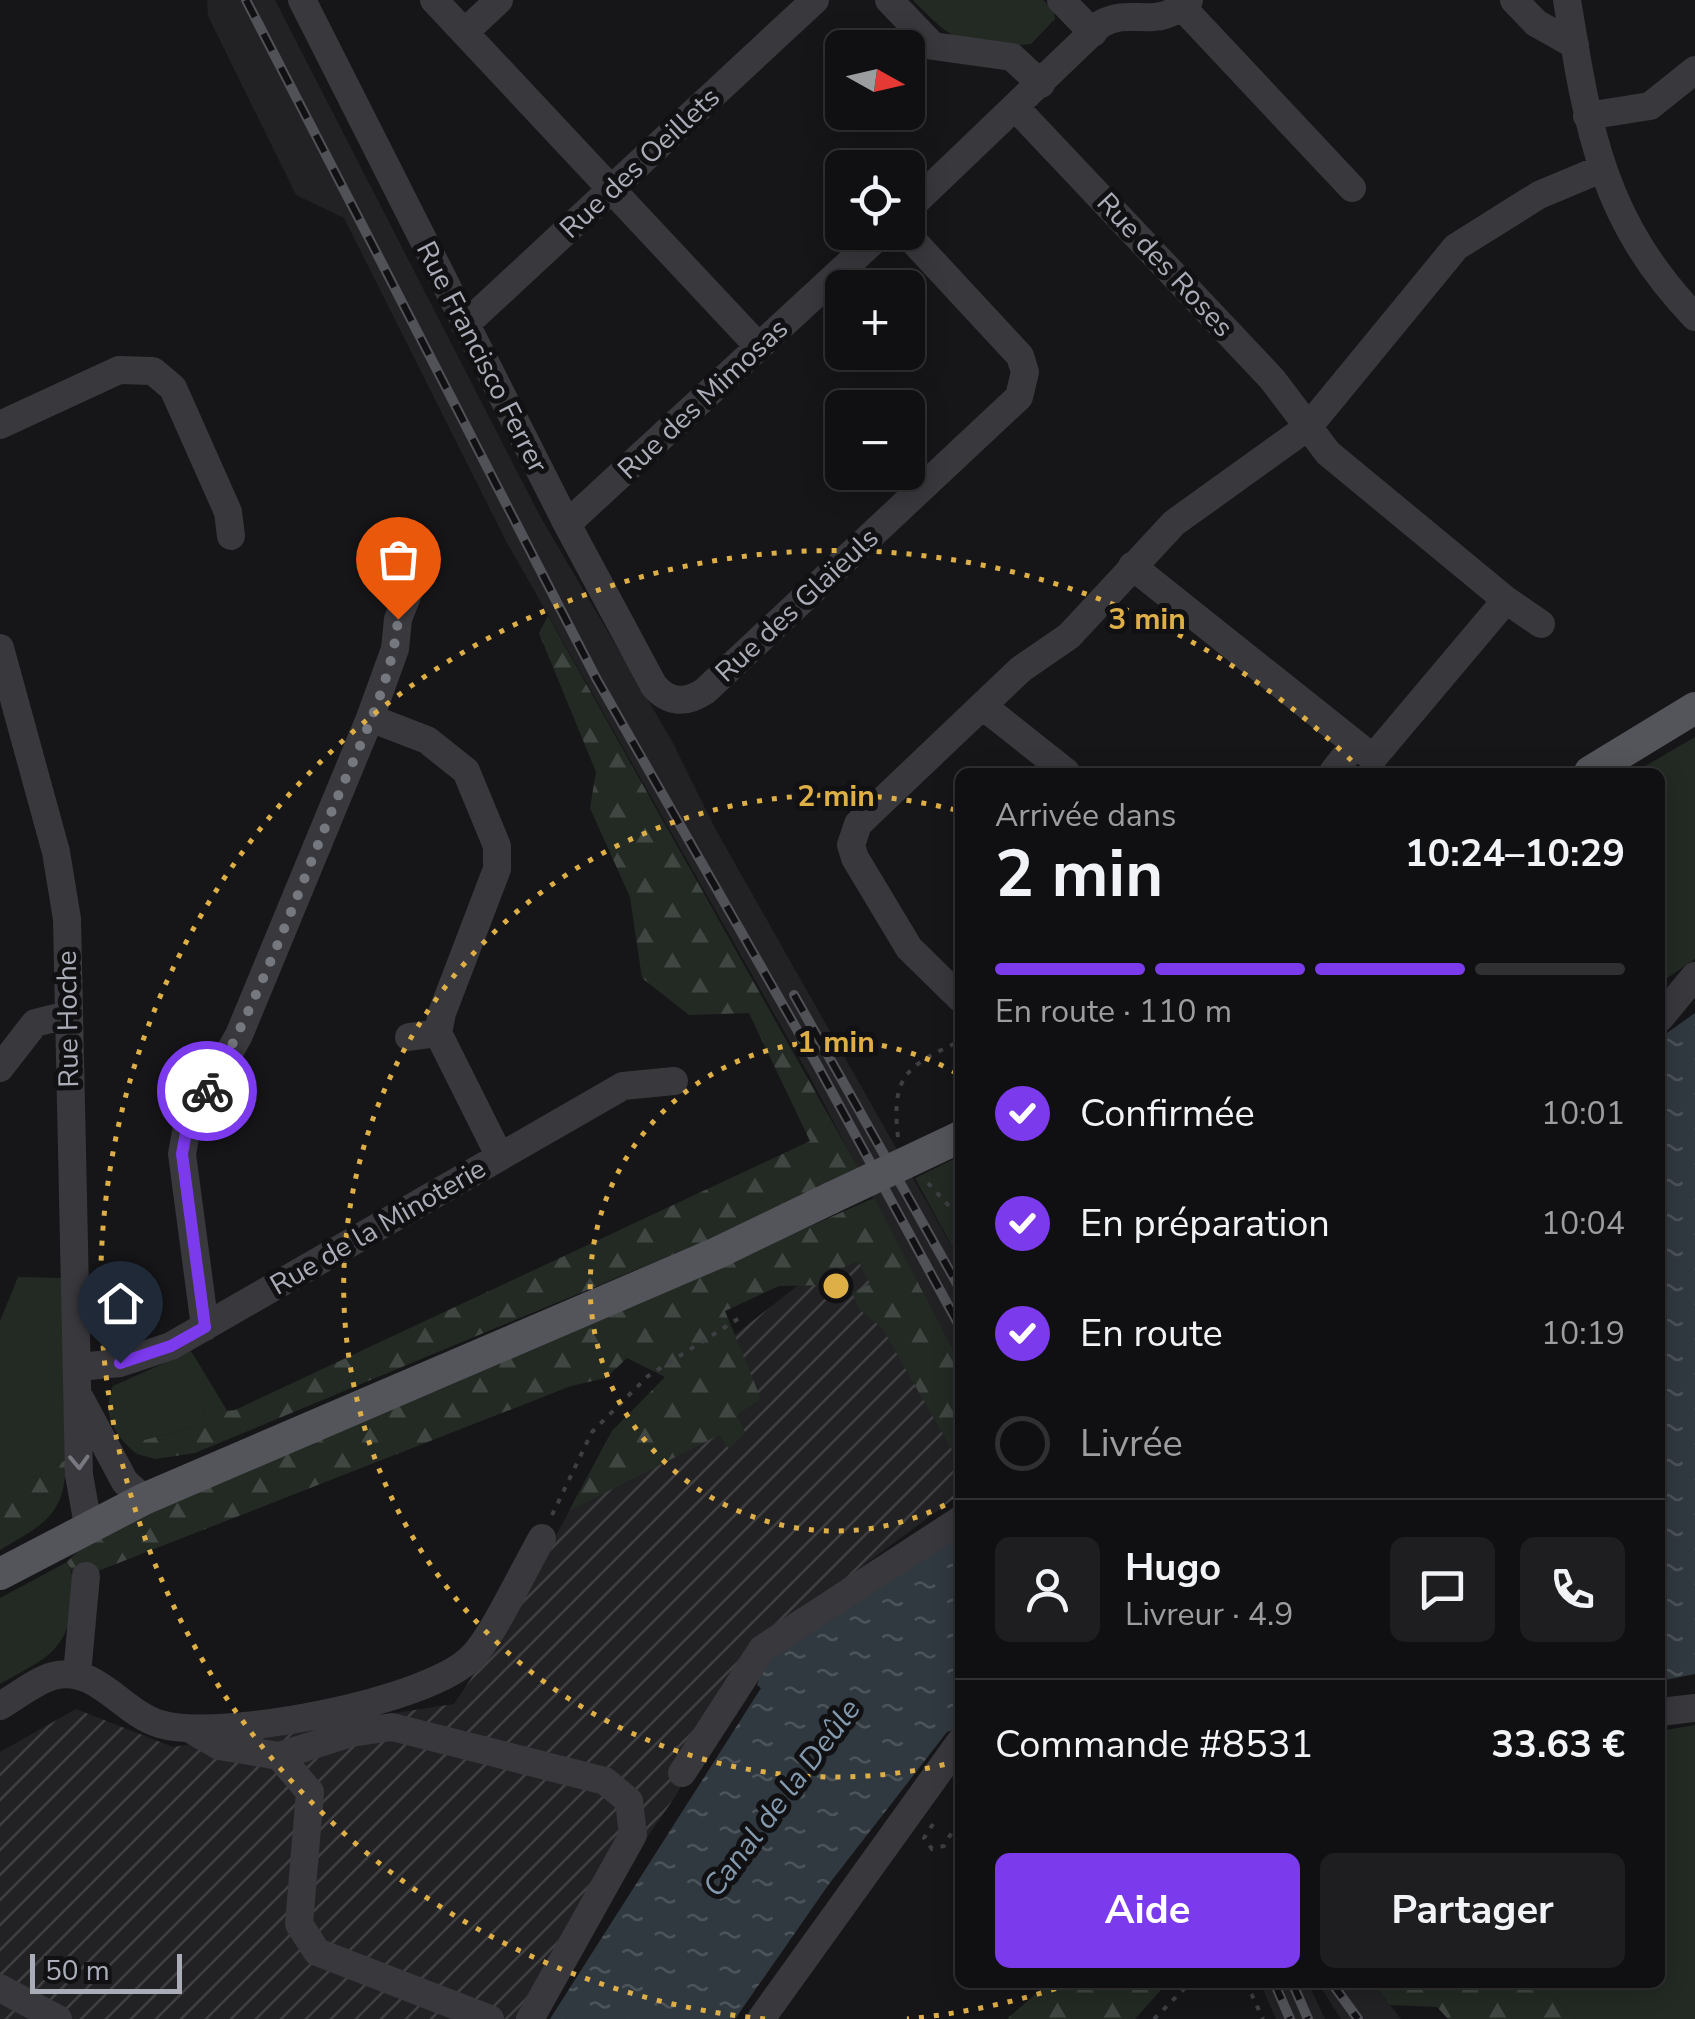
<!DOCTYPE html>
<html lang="fr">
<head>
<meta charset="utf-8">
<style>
  :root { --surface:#101012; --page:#1e1e20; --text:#f1f3f6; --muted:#9c9d9f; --line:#303032; --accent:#7c3aed }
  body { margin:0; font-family:"Nunito Sans",sans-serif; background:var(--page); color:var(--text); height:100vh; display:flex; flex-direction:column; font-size:38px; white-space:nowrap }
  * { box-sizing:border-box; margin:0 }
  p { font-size:32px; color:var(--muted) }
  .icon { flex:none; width:55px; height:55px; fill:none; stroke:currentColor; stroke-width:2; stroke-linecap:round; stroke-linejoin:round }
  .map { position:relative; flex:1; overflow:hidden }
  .sheet { position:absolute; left:955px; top:768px; width:710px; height:1220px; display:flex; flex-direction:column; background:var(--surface); border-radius:15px; box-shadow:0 5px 25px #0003,0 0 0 2px var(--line) }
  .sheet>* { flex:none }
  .needle { width:65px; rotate:98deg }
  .buttons { position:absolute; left:825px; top:30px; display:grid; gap:20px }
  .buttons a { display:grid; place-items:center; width:100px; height:100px; border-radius:15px; background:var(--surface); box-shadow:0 5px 25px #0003,0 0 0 2px var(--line); font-size:50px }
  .scale { position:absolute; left:30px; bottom:25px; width:152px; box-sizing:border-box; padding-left:10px; border:5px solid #aaadb7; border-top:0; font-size:28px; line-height:35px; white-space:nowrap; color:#aaadb7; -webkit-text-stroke:8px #111113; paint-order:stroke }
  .pin { position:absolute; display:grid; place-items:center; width:85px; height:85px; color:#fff; margin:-102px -42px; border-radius:50% 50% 50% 0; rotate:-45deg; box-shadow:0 0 10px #0007 }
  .pin .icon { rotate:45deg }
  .courier { position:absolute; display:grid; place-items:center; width:100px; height:100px; margin:-50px; border:8px solid #7c3aed; border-radius:50%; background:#fff; color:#222; box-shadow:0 2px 12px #0007 }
  .summary em { font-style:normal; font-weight:700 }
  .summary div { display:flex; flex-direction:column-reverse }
  .summary { display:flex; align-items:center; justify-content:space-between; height:170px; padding:0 40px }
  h1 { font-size:65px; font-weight:700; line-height:75px }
  .bar { display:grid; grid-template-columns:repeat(4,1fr); gap:15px 10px; align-content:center; height:120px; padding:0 40px }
  .bar i { height:12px; border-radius:8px; background:var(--line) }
  .bar .active { background:var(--accent) }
  .bar p { grid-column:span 4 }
  .line { display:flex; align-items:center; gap:25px; padding:0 40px; border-top:2px solid var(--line) }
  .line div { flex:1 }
  .round { display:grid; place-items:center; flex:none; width:105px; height:105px; border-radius:15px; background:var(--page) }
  ol { padding:0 40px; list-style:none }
  li { display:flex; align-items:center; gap:30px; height:110px }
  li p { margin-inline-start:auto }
  li .icon { padding:10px; border-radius:50%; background:var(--accent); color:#fff; stroke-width:4 }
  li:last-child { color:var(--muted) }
  li i { width:55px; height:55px; border:5px solid var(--line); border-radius:50% }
  .cta { display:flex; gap:20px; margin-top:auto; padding:20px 40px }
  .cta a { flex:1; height:115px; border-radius:15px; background:var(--accent); color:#fff; font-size:40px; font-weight:700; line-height:115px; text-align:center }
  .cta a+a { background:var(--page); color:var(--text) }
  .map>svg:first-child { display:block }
  .built { fill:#222225 }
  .industrial { fill:url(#industrial-furrows) }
  .green { fill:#232a24 }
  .forest { fill:url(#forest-firs) }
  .water { fill:url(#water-ripples) }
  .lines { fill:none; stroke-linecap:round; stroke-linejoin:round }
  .path { stroke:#3e3f43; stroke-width:4; stroke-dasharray:5 8; stroke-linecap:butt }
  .minor { stroke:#38383d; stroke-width:28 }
  .major { stroke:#54555b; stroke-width:32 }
  .rail-casing { stroke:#515257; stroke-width:10 }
  .rail { stroke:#111113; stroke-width:6; stroke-dasharray:19; stroke-linecap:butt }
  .major-bridge { stroke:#54555b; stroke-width:32 }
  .oneway { stroke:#777880 }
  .done { stroke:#76787f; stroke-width:10; stroke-dasharray:0 18 }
  .route { stroke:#7c3aed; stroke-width:12 }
  .ring { fill:none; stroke:#dfaf47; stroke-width:5; stroke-dasharray:5 10 }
  .labels { text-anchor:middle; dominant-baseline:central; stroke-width:10; stroke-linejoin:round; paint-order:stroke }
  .street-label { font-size:28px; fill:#aaadb7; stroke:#111113 }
  .water-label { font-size:30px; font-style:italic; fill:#849aae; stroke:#111113 }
  .centre { fill:#dfaf47; stroke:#111113; stroke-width:5 }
  .ring-label { font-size:30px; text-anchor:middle; font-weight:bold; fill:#dfaf47; stroke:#111113; stroke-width:10; stroke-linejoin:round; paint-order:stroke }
</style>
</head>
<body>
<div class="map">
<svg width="1695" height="2019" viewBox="0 0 1695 2019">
  <defs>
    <pattern id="industrial-furrows" width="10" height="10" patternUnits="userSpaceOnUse" patternTransform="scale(2.5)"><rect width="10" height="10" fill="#222225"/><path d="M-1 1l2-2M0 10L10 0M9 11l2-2" fill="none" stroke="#3f3f42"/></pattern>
    <pattern id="forest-firs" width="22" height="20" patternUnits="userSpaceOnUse" patternTransform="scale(2.5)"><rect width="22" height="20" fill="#232a24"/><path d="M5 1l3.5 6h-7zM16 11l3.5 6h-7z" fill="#404642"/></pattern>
    <pattern id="water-ripples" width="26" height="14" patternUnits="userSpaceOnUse" patternTransform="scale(2.5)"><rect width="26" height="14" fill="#313940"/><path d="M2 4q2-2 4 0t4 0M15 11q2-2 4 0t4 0" fill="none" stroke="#4c5359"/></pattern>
  </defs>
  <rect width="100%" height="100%" fill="#161618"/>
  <path class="built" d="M207 0H275L541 518 672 741 716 830 960 1261V1364L811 1079 506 541 344 218 296 195 208 16Z
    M1260 1983H1308L1325 2019H1276Z
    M1318 1983H1373L1401 2019H1341Z"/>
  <path class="industrial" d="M884 1218 960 1364V1494L759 1643 675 1797 521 2019H0V1752L76 1709 173 1747 454 1704 514 1614 612 1431Z"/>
  <path class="green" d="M913 0H1043L1054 10 1055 19 1031 44C968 50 955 44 913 0Z
    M1695 737V959L1660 983V772H1635Z
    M960 1156V1261L915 1178Z
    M18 1277 63 1278 66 1460 0 1495V1321Z
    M191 1351 219 1397 205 1409 198 1426 144 1440 137 1454C115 1437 101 1414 113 1386Z
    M67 1562C74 1576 74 1584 73 1600 68 1653 42 1660 0 1684V1598Z
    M1695 1725V2019H1575L1540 1983 1660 1982V1731Z"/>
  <path class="forest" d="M548 616 858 1168 722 1234 195 1453 155 1459 137 1454 144 1440 198 1426 205 1409 219 1397 227 1411 235 1410 810 1141 749 1013 689 1015 642 978 630 897 590 808 596 772 539 633Z
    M874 1198 960 1364V1464L882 1328 860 1310 852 1293 870 1284 858 1261 827 1275 831 1285 779 1286 725 1311 761 1399 736 1415 745 1432 729 1449 719 1435 569 1511 612 1431 665 1377 627 1358 606 1378 571 1386 98 1571 75 1577 67 1562 88 1541 185 1496 446 1387Z
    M66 1460C65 1516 45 1523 0 1550V1495Z
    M1048 1983V1982L1167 1983 1135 2019H1007Z
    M1373 1983H1540L1575 2019H1448L1437 2007 1390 2005Z"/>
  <path class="water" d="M1695 1013V1674L1660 1681V1038Z
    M960 1527V1728L947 1732 829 1884 735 2019H550L761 1688 757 1685 765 1661Z"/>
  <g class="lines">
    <path class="path" d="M898 1137C891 1075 907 1066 960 1041
      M928 1183 960 1218
      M552 1515 592 1432 648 1376 744 1315
      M933 1824 924 1838 932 1849 944 1846 960 1818
      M1246 1982 1263 2019
      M1154 2019 1191 1982"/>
    <path class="minor" d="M302 0 567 524 654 686C669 703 686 704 705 691L1019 397 1025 372 1020 356 905 232
      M434 0 759 347
      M889 0 933 46 1012 57 1041 84
      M1061 0 1093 33
      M1514 0 1536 23 1575 45
      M1567 0C1588 128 1601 219 1695 317
      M1182 7 1352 188
      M465 32 499 0
      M1016 108 1272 379 1328 453 1506 600 1541 624
      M1587 116 1650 106 1695 70
      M908 209 1101 24C1133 6 1156 32 1189 0
      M465 325 815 0
      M0 425 119 370 153 371 173 388 228 512 231 536
      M567 524 883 232
      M1132 566 1373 758 1506 600
      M0 648 56 852 67 919 79 1475 88 1525
      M984 707 1066 772
      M370 718 427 740 466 771 497 846V869L442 1013 438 1033 500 1157
      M1333 772 1355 744
      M960 998 909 948 855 858 851 845 858 824 1021 669 1069 636 1174 523 1309 426 1456 247 1539 195 1601 169
      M1660 1018 1695 976
      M409 1037 438 1033
      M0 1068 35 1023 67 1015
      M205 1327 182 1154 187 1127 239 1035 370 718 395 649 398 619 409 591
      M79 1367 120 1363 171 1346 623 1086 674 1081
      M81 1400 125 1482 144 1499
      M77 1674 86 1576
      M0 1706C16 1697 35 1681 53 1676 96 1664 122 1713 160 1724 219 1742 431 1702 473 1656 494 1634 525 1567 542 1538
      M1660 1712 1695 1708
      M190 1729 219 1746 279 1756 351 1733 392 1727 605 1781 629 1801 633 1835 530 2019
      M279 1756 310 1792 299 1924 317 1952 490 2019
      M682 1773 762 1649 960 1520
      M0 1988 58 2019
      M761 2019 960 1742"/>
    <path class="major" d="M1590 772 1695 708
      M0 1574 144 1499 717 1253 831 1198"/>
    <defs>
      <path id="rail" d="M246 0 596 678 815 1061 960 1327
        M794 995 960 1289
        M1274 1982 1290 2019
        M1292 1982 1308 2019
        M1331 1982 1358 2019"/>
    </defs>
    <use href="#rail" class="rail-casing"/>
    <use href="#rail" class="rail"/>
    <path class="major-bridge" d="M831 1198 960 1137"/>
  </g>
  <defs><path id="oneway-chevron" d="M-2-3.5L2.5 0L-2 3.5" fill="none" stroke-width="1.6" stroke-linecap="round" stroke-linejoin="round" transform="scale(2.5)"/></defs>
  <use class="oneway" href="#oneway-chevron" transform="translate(79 1462) rotate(88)"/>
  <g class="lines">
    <path class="done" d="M207 1091C258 1003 292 907 331 813 356 751 392 686 398 619"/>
    <path class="route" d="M120 1363 171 1346 205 1327 182 1154 187 1127 207 1091"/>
  </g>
  <g class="ring">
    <path d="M958 1498A245 245 0 1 1 958 1074"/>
    <path d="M959 1761A491 491 0 1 1 959 811"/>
    <path d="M1070 1984A736 736 0 0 1 907 2019M765 2019A736 736 0 1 1 1361 770"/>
  </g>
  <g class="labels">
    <g class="street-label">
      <text transform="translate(640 163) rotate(-43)">Rue des Oeillets</text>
      <text transform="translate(1165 265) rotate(47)">Rue des Roses</text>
      <text transform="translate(482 357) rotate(63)">Rue Francisco Ferrer</text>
      <text transform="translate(703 399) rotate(-43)">Rue des Mimosas</text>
      <text transform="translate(797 605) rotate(-43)">Rue des Glaïeuls</text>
      <text transform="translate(68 1019) rotate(-91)">Rue Hoche</text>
      <text transform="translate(378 1227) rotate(-30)">Rue de la Minoterie</text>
    </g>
    <g class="water-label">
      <text transform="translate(782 1798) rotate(-53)">Canal de la Deûle</text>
    </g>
  </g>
  <circle cx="836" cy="1286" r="15" class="centre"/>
  <g class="ring-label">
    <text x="1147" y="629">3 min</text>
    <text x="836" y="806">2 min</text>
    <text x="836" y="1052">1 min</text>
  </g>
</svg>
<div class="buttons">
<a><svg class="needle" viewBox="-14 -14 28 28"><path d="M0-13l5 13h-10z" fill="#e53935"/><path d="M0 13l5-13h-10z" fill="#9c9d9f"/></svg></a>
<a><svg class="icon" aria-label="locate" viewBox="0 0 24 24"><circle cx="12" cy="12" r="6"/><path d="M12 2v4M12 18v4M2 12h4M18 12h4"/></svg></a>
<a>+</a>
<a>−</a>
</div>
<div class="scale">50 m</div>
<div class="pin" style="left:398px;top:619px;background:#ea580c"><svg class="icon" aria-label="bag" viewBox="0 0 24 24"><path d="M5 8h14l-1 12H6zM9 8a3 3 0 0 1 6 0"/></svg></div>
<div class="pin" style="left:120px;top:1363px;background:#1f2937"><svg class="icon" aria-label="home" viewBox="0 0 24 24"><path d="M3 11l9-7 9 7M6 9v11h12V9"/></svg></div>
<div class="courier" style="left:207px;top:1091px"><svg class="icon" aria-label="bike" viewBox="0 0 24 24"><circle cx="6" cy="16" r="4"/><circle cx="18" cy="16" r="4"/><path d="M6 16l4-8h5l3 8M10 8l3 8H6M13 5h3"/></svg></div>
<section class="sheet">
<div class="summary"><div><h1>2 min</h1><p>Arrivée dans</p></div><em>10:24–10:29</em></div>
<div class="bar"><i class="active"></i><i class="active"></i><i class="active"></i><i></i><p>En route · 110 m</p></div>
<ol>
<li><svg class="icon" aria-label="check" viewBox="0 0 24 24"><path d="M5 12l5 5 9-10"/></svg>Confirmée<p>10:01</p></li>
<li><svg class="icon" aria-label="check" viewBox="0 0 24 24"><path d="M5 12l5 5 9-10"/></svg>En préparation<p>10:04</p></li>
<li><svg class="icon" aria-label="check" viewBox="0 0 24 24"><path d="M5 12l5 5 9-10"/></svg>En route<p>10:19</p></li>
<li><i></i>Livrée</li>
</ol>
<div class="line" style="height:180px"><a class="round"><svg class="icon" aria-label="person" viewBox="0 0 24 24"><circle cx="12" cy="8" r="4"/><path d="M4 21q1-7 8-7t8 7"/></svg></a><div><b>Hugo</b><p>Livreur · 4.9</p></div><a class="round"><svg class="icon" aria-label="chat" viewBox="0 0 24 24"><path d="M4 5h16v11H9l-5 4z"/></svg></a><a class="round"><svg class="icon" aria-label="phone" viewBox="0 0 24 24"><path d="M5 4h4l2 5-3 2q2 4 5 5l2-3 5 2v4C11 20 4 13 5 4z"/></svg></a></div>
<div class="line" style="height:130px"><div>Commande #8531</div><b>33.63 €</b></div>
<div class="cta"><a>Aide</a><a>Partager</a></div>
</section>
</div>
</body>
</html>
